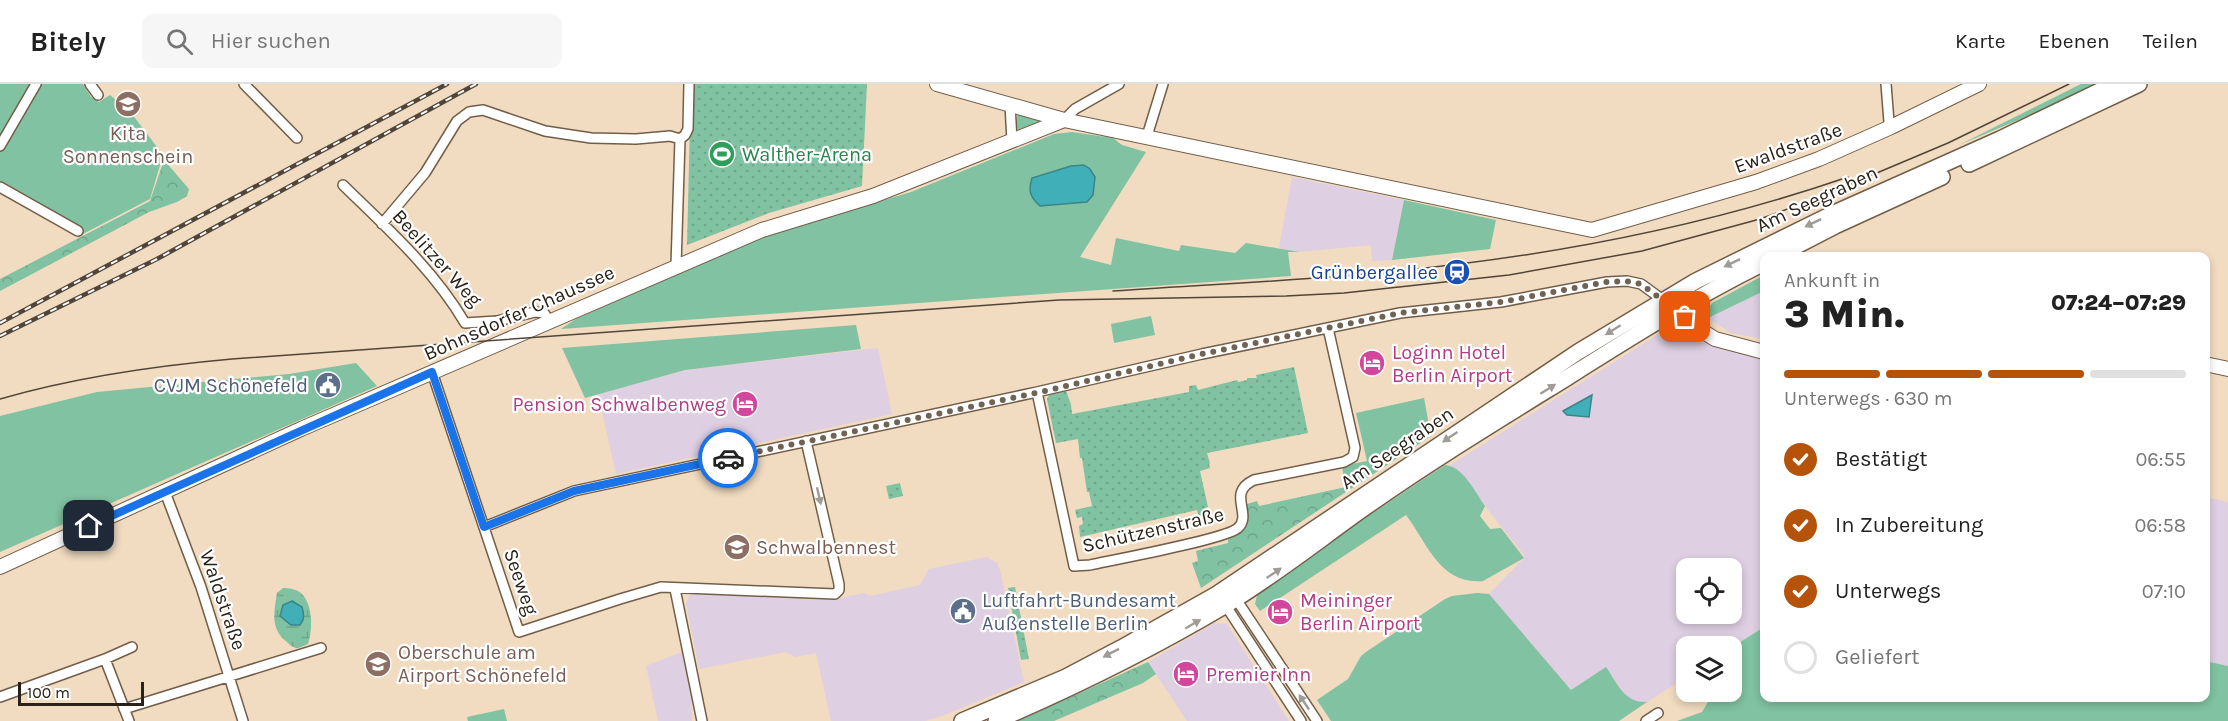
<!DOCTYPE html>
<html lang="de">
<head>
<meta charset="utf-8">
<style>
  :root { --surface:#fff; --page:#f6f6f6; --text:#222; --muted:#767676; --line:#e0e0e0; --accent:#b45309 }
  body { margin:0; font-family:Karla,sans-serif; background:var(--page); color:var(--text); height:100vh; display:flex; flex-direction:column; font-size:22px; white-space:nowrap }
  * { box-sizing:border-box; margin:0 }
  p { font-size:20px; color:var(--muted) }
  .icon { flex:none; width:33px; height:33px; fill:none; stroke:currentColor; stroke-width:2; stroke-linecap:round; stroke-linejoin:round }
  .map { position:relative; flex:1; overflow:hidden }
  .details { position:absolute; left:1760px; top:168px; width:450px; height:450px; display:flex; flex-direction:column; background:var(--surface); border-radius:12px; box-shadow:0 3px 9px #0003 }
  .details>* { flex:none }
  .controls { position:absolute; left:1676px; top:474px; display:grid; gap:12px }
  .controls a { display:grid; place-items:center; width:66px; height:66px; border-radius:12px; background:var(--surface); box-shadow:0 3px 9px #0003; font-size:30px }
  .scale { position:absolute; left:18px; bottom:15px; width:126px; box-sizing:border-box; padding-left:6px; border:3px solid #2a2218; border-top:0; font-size:16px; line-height:21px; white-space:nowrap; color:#2a2218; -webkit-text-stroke:4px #fff; paint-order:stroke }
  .pin { position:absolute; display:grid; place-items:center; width:51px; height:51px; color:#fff; margin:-26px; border-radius:12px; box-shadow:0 3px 9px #0006 }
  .courier { position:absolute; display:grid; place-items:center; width:60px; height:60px; margin:-30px; border:4px solid #1a73e8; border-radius:50%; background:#fff; color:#222; box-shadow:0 2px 8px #0007 }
  .summary em { font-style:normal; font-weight:800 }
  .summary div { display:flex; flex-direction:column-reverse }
  .summary { display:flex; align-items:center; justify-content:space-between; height:102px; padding:0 24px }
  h1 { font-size:39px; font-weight:800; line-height:45px }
  .bar { display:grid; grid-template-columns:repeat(4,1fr); gap:9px 6px; align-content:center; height:72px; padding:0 24px }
  .bar i { height:8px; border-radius:4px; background:var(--line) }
  .bar .on { background:var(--accent) }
  .bar p { grid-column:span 4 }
  ol { padding:0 24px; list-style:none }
  li { display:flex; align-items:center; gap:18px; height:66px }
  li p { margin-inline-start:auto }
  li .icon { padding:6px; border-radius:50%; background:var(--accent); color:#fff; stroke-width:4 }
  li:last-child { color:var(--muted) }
  li i { width:33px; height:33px; border:3px solid var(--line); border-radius:50% }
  header { display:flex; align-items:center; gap:36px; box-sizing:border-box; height:84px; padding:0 30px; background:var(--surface); border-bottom:2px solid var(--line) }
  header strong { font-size:28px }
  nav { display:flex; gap:33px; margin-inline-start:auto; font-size:21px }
  .search { width:420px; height:54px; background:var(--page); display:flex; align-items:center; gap:15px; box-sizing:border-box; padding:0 21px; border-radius:12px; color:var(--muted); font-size:22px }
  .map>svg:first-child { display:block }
  .commercial { fill:#decfe2; fill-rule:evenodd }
  .green { fill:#80c2a1 }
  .forest { fill:url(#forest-crowns) }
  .wetland { fill:url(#wetland-marsh) }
  .park { fill:url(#park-dots) }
  .water { fill:#41afb7; stroke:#3a8587; stroke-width:1.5 }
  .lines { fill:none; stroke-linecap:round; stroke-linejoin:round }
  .street-casing { stroke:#725e48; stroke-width:12 }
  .secondary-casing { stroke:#725e48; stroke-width:16 }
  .primary-casing { stroke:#725e48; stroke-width:18 }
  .street { stroke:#fff; stroke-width:9 }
  .secondary { stroke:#fff; stroke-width:14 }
  .primary { stroke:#fff; stroke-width:15 }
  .tram { stroke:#504538; stroke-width:1.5 }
  .rail-casing { stroke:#504538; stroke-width:4.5 }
  .rail { stroke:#fff; stroke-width:2; stroke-dasharray:7; stroke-linecap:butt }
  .oneway { fill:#9f9c97 }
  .done { stroke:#706353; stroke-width:6; stroke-dasharray:0 10.8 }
  .route { stroke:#1a73e8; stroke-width:8 }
  .labels { text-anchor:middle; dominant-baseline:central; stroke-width:4.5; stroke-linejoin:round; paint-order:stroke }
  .education-label { font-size:20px; fill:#785e54; stroke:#fff; text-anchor:start }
  .street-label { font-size:20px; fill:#2a2218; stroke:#fff }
  .leisure-label { font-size:20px; fill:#27864d; stroke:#fff; text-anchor:start }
  .transit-label { font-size:20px; fill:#164399; stroke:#fff; text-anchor:end }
  .hotel-label { font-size:20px; fill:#b23c85; stroke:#fff; text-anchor:start }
  .service-label { font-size:20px; fill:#4e5e75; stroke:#fff; text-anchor:end }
</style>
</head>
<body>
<header>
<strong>Bitely</strong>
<div class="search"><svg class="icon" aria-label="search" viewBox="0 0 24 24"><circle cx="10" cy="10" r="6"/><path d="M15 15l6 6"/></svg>Hier suchen</div>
<nav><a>Karte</a><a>Ebenen</a><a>Teilen</a></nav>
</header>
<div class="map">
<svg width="2228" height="637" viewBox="0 0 2228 637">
  <defs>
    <pattern id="forest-crowns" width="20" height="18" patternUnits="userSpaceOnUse" patternTransform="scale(1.5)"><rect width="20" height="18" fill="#80c2a1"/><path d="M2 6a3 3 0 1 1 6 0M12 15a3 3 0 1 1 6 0" fill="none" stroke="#6fa68a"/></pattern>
    <pattern id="wetland-marsh" width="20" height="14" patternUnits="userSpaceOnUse" patternTransform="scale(1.5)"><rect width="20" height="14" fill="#80c2a1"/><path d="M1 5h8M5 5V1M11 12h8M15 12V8" fill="none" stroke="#6fa68a"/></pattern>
    <pattern id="park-dots" width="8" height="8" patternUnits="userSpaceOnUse" patternTransform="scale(1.5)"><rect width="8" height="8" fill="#80c2a1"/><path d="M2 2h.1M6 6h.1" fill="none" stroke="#6fa68a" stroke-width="1.8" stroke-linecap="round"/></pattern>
  </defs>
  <rect width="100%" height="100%" fill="#f1dbc1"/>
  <path class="commercial" d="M1292 93 1404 116 1392 176 1372 177 1371 161 1299 168 1281 165 1279 163Z
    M1764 207V255L1731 249 1708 234Z
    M1673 241H1679L1715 263 1764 274V543L1731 564V562H1686V593L1647 618 1637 619 1627 614 1606 583 1571 606 1489 510 1524 474V471L1492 431 1464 393 1450 381ZM1686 484H1731V530H1686Z
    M878 264 892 330 616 390 598 310 685 286Z
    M2205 413 2228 418V582L2205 577Z
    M987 473 997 479 1000 486 1024 598 942 632 925 637H831L816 569 795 573 786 568 699 585 686 520 689 512 694 510 832 516 864 509 870 512 920 501 929 485Z
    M1215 539 1227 540 1289 637H1187L1148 578Z
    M682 568 691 614 692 637H658L646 582Z"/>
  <path class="green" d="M0 0H83L91 13 99 18 110 11 132 30 163 71 150 115 83 150 0 103Z
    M2081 0H2103L1959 61Z
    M1018 28 1039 33V39L1022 47 1018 46 1016 40Z
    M1072 48 1113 54 1122 61 1146 68 1080 173 1111 181 1116 154 1179 167 1181 161 1235 169 1246 159 1299 168H1288L1291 192 561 245 576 235 766 151 911 108 1054 50Z
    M1404 116 1496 136 1490 165 1392 176Z
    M1764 191V207L1708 234 1706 228 1712 219Z
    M1151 232 1155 251 1114 259 1111 240Z
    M856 241 861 265 685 286 585 314 562 264Z
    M356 279 377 302 0 468V332L97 308 289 290Z
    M1424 314 1431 352 1346 408 1342 382 1367 377 1356 329Z
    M1445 381C1463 382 1475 408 1485 422L1480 432 1490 445 1501 444 1524 474 1483 497C1440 501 1428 460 1406 431L1260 527 1255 520 1257 511 1365 434Z
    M1477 509 1489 510 1571 606 1606 583C1618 600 1624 619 1647 618L1619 637H1331L1317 616 1348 595 1361 572 1366 568 1445 515 1452 512Z
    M1764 543V614H2205V577L2228 582V637H1677L1702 628 1708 618V608H1731V564Z
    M504 625 507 637H468L467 633Z"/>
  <path class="forest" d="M164 76 189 105 187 112 177 118 149 128 0 207V195L150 117Z
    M1346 403V408L1201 504 1192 479 1198 477 1196 467 1228 459V454C1245 449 1244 437 1244 421L1257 417 1259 422Z
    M1148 578 1156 590 1143 599 1054 637H1018Z"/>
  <path class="wetland" d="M283 504C289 504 296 505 301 509 313 520 313 545 308 560 298 565 295 566 287 558 270 545 274 528 277 509Z"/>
  <path class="park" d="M691 0H867L862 102 769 129 687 161Z
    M1294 283 1308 349 1207 369 1210 379 1209 380 1210 384 1200 387 1208 423 1205 424 1207 431 1199 433 1197 426 1080 453 1079 442 1083 440 1082 433 1077 434 1075 426 1092 422 1089 408H1087L1082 374H1080L1078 355 1056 359 1047 315 1049 311 1066 307 1071 320 1072 330 1189 308V302L1196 301 1198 306 1237 296 1238 298 1247 296V294H1257L1256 291Z
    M900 399 903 412 889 415 886 402Z
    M1015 503 1029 575 1021 576 1008 504Z"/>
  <path class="water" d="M1084 81 1090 85 1095 93 1093 111 1087 118 1040 122C1030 113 1028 107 1032 94L1071 82Z
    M1592 311 1589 333 1567 331 1563 327Z
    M292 517 302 523C304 530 305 535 300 541H291L280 532 283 521Z"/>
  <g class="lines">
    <defs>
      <path id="street" d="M90 0 98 11
        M244 0 297 54
        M1886 0 1889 38 1891 43
        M1010 20 1012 57
        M1064 36 1075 25 1119 0
        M1147 52 1163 0
        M680 55 685 51 688 45 689 0
        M0 62 36 0
        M343 101C387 144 434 186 465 239L497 237 535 228 544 229 549 237
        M0 103 78 147
        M382 140 425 89 457 37 469 28 483 26 545 47 591 54 636 55 670 52 680 55 676 182
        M432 288 519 548 620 515 661 503 835 510 839 506V500L806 357
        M1037 308 1074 482 1090 481C1113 476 1226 455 1238 444 1253 430 1226 409 1254 396L1344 378 1353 373 1355 364 1328 244
        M165 408 201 503 243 637
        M484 443 574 407 1037 308 1202 270 1400 229 1501 218 1607 198 1627 197 1641 200 1663 216
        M675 505 702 637
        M1234 512 1317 637
        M1224 519 1301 637
        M105 575 132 563
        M0 613 105 575 129 637
        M124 625 321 564
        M1646 637 1658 629"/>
      <path id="secondary" d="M937 0 1064 36 1592 146 1756 98 1819 75 1891 43 1979 0
        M1663 216 1699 245 1715 255 1764 268
        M2205 280 2228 285
        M0 483 301 345 762 146 873 112 1064 36"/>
      <path id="primary" d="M1969 80 2139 0
        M1777 172 1835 142 1942 93
        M962 637 1066 593 1121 564 1217 510 1578 268 1696 197 1832 130 2000 55 2114 0
        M996 637C1075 603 1152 565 1226 521 1274 492 1318 457 1363 425 1428 379 1497 337 1565 295 1630 254 1695 213 1764 179"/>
    </defs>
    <use href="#street" class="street-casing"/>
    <use href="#secondary" class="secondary-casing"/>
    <use href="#primary" class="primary-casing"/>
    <use href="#street" class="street"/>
    <use href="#secondary" class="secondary"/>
    <use href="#primary" class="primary"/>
    <path class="tram" d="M1113 207C1208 200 1303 197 1397 187 1550 172 1703 143 1848 93
      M0 315C76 293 153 282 232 275L1059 216 1286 212 1344 209 1509 191 1642 167 1760 135 1815 115 1948 59 2069 0"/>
    <defs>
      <path id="rail" d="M0 239 447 0
        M0 252 157 175 476 0"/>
    </defs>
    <use href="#rail" class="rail-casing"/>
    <use href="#rail" class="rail"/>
  </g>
  <defs><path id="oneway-solid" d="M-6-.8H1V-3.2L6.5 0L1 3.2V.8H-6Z" transform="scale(1.5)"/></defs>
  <g class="oneway">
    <use href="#oneway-solid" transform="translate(1813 139) rotate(154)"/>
    <use href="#oneway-solid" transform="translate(1732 179) rotate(154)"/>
    <use href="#oneway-solid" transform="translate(1613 246) rotate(148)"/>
    <use href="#oneway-solid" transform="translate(1548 305) rotate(-32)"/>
    <use href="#oneway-solid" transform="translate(1450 353) rotate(146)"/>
    <use href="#oneway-solid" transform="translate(819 412) rotate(77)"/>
    <use href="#oneway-solid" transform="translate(1274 489) rotate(-34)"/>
    <use href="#oneway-solid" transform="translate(1193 540) rotate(-30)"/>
    <use href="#oneway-solid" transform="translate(1111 569) rotate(153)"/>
    <use href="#oneway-solid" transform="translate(1304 618) rotate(-124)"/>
  </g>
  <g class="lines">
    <path class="done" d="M728 374 1036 309 1202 270 1400 229 1501 218 1607 198 1626 197 1641 200 1685 233"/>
    <path class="route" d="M89 442 432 288 484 443 574 407 728 374"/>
  </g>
  <defs>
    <symbol id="school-disc" viewBox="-11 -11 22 22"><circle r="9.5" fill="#8d6e63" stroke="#fff"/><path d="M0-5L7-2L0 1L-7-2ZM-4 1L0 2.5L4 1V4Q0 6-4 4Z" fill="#fff"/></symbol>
    <symbol id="stadium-disc" viewBox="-11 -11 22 22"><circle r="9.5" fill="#2e9e5b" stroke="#fff"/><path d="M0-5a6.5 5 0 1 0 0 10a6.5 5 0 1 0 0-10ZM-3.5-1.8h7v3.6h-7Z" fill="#fff"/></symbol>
    <symbol id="station-disc" viewBox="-11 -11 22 22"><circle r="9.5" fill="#1a4fb4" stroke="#fff"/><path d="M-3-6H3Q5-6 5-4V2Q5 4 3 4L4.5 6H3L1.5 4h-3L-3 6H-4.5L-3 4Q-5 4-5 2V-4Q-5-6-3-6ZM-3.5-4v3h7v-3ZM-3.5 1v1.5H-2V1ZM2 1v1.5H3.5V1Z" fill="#fff"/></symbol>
    <symbol id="hotel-disc" viewBox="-11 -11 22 22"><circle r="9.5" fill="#d1479c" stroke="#fff"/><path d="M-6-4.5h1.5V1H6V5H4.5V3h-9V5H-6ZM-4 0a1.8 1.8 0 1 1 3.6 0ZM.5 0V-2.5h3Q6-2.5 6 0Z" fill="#fff"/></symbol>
    <symbol id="civic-disc" viewBox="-11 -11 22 22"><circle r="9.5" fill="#5c6f8a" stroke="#fff"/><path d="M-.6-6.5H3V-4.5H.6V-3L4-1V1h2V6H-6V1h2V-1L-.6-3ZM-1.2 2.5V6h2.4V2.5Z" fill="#fff"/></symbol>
  </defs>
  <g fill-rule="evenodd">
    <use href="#school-disc" x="113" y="5" width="30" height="30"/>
    <use href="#stadium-disc" x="707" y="55" width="30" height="30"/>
    <use href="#station-disc" x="1442" y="173" width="30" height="30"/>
    <use href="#hotel-disc" x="1357" y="264" width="30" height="30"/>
    <use href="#civic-disc" x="313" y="286" width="30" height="30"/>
    <use href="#hotel-disc" x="730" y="305" width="30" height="30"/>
    <use href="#school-disc" x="722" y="448" width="30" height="30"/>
    <use href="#civic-disc" x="948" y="512" width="30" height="30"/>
    <use href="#hotel-disc" x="1265" y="513" width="30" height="30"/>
    <use href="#school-disc" x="363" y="565" width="30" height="30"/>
    <use href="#hotel-disc" x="1171" y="575" width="30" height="30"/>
  </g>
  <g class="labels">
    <g class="education-label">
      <text x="128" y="49" text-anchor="middle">Kita<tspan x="128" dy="23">Sonnenschein</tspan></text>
      <text x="756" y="463">Schwalbennest</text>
      <text x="398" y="568">Oberschule am<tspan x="398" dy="23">Airport Schönefeld</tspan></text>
    </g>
    <g class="street-label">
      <text transform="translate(1788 64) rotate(-20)">Ewaldstraße</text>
      <text transform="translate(1817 115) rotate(-25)">Am Seegraben</text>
      <text transform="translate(437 174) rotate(48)">Beelitzer Weg</text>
      <text transform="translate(519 229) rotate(-24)">Bohnsdorfer Chaussee</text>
      <text transform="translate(1397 364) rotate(-34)">Am Seegraben</text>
      <text transform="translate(1153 446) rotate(-13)">Schützenstraße</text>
      <text transform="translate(521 498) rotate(71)">Seeweg</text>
      <text transform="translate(223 516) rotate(71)">Waldstraße</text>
    </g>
    <g class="leisure-label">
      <text x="742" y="70">Walther-Arena</text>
    </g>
    <g class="transit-label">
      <text x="1438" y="188">Grünbergallee</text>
    </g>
    <g class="hotel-label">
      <text x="1392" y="268">Loginn Hotel<tspan x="1392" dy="23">Berlin Airport</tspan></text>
      <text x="726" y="320" text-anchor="end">Pension Schwalbenweg</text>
      <text x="1300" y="516">Meininger<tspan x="1300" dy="23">Berlin Airport</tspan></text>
      <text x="1206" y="590">Premier Inn</text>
    </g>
    <g class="service-label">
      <text x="308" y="301">CVJM Schönefeld</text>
      <text x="982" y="516" text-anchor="start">Luftfahrt-Bundesamt<tspan x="982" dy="23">Außenstelle Berlin</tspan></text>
    </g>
  </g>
</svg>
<div class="controls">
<a><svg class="icon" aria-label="locate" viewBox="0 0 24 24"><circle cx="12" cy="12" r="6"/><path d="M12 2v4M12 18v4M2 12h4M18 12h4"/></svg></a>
<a><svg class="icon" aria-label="layers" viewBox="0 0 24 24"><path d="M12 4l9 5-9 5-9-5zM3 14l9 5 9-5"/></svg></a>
</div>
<div class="scale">100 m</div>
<div class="pin" style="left:1685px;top:233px;background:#ea580c"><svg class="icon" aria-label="bag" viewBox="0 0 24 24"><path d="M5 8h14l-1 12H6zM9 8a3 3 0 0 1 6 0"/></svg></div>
<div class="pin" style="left:89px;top:442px;background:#1f2937"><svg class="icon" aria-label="home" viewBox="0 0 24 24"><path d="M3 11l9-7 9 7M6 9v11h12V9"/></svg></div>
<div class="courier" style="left:728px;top:374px"><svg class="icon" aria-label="car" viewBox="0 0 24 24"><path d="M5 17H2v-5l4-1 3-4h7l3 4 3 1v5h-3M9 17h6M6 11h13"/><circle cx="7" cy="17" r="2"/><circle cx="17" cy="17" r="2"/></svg></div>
<section class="details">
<div class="summary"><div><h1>3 Min.</h1><p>Ankunft in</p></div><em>07:24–07:29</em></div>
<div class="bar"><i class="on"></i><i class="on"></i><i class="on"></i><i></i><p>Unterwegs · 630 m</p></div>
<ol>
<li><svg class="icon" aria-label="check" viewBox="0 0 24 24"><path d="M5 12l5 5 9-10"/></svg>Bestätigt<p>06:55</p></li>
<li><svg class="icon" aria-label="check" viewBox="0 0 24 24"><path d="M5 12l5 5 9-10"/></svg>In Zubereitung<p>06:58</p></li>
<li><svg class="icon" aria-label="check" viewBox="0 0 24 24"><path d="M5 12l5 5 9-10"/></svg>Unterwegs<p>07:10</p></li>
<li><i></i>Geliefert</li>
</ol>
</section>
</div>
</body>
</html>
